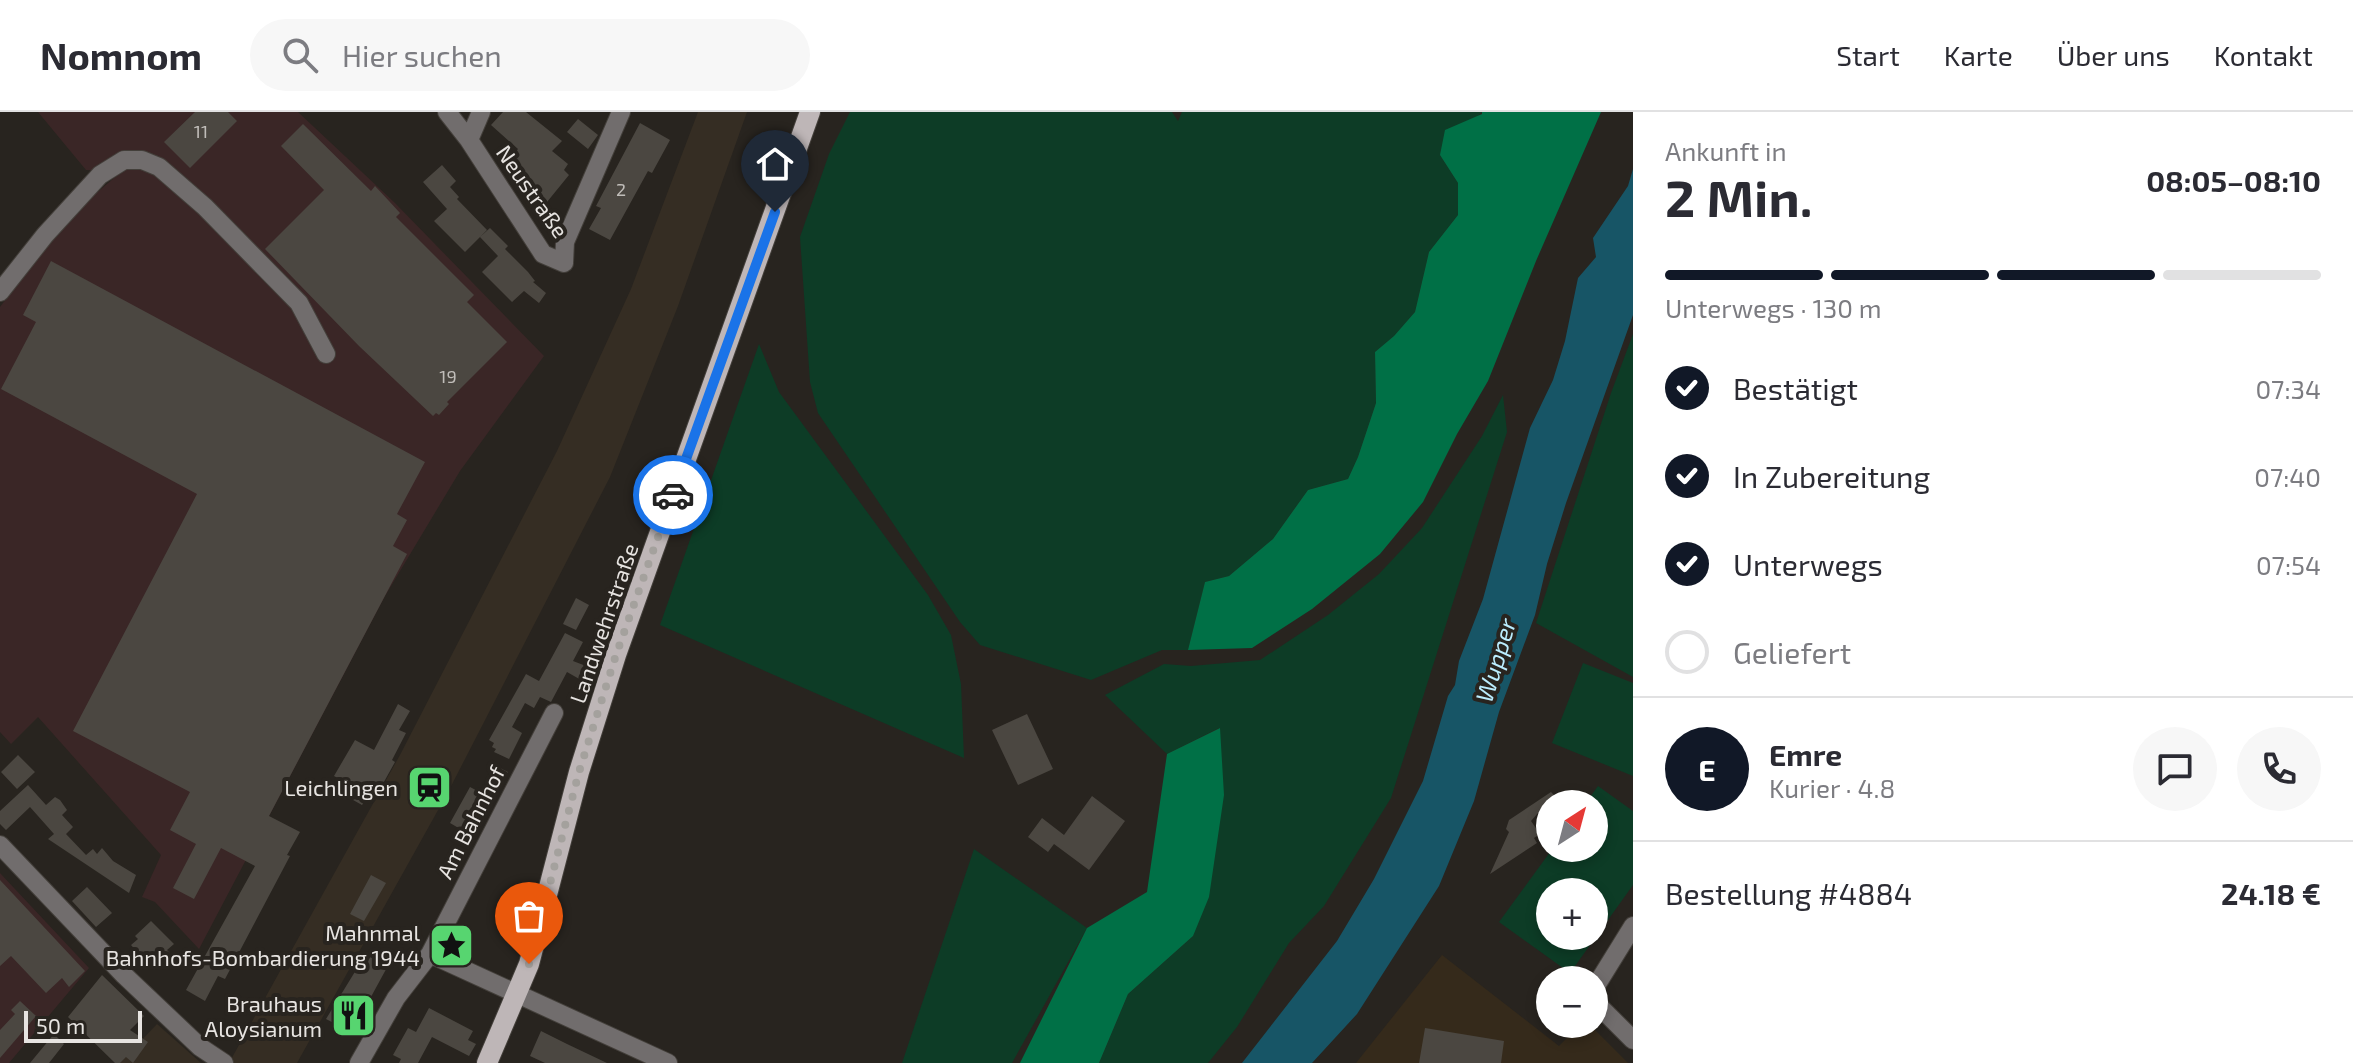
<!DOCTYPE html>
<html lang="de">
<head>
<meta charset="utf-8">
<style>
  :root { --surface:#fff; --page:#f7f7f7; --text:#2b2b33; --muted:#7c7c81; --line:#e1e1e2; --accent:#111827 }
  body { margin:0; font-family:"Exo 2",sans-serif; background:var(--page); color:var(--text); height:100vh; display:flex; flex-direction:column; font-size:30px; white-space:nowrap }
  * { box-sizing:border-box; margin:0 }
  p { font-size:26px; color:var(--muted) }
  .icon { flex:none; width:44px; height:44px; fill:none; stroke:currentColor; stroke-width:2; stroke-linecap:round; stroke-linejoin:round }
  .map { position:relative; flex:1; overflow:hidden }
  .sheet { display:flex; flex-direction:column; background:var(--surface); width:720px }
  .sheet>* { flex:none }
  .needle { width:52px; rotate:36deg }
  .controls { position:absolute; left:1536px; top:678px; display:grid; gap:16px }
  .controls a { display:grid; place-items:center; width:72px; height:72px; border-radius:50%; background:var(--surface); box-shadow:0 4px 12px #0003; font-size:40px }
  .scale { position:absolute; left:24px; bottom:20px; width:118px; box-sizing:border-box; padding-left:8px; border:4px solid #e7e4e1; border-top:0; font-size:22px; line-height:28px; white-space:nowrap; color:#e7e4e1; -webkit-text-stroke:6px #28241f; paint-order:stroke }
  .pin { position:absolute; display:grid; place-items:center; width:68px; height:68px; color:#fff; margin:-82px -34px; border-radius:50% 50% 50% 0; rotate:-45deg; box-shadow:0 0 8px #0007 }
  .pin .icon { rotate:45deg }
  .courier { position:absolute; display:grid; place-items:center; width:80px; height:80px; margin:-40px; border:6px solid #1a73e8; border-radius:50%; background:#fff; color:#222; box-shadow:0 2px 10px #0007 }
  .summary em { font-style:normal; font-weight:700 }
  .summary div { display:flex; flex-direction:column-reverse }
  .summary { display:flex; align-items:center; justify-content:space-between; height:136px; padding:0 32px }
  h1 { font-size:52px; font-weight:700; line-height:60px }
  .bar { display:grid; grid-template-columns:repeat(4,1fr); gap:12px 8px; align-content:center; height:96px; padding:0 32px }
  .bar i { height:10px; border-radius:6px; background:var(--line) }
  .bar .on { background:var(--accent) }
  .bar p { grid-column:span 4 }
  .line { display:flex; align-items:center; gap:20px; padding:0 32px; border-top:2px solid var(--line) }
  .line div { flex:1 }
  .round { display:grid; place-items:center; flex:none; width:84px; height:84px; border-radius:42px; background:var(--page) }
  ol { padding:0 32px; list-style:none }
  li { display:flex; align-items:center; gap:24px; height:88px }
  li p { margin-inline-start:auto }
  li .icon { padding:8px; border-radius:50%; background:var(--accent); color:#fff; stroke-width:4 }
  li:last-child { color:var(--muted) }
  li i { width:44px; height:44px; border:4px solid var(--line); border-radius:50% }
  header { display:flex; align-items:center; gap:48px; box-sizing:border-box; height:112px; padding:0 40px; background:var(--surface); border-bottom:2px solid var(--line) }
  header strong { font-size:38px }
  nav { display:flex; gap:44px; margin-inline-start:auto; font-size:28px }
  .search { width:560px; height:72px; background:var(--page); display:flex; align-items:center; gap:20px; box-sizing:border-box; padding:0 28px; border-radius:44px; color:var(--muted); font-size:30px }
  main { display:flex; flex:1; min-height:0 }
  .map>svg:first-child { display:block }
  .built { fill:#352d23 }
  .industrial { fill:#3a2626 }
  .education { fill:#352a1b }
  .green { fill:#0d3c26; fill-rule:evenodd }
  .forest { fill:#007046 }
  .water { fill:#175566 }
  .building { fill:#4b4741 }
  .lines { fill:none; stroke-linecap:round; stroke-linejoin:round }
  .minor-casing { stroke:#433f3a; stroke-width:20 }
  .major-casing { stroke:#433f3a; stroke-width:22 }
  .minor { stroke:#716d6d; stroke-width:18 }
  .major { stroke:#beb6b7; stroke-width:20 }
  .done { stroke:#a4a19d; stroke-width:8; stroke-dasharray:0 14.4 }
  .route { stroke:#1a73e8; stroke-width:10 }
  .labels { text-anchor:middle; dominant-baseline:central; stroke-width:8; stroke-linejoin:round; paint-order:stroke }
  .number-label { font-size:18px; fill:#c0bdb9 }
  .street-label { font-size:22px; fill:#e7e4e1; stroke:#28241f }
  .poi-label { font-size:22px; fill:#e7e4e1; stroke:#28241f; text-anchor:end }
  .water-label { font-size:24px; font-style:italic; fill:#bbedfe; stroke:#28241f }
</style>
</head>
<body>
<header>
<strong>Nomnom</strong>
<div class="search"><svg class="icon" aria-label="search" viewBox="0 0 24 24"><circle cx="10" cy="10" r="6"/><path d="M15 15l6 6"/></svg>Hier suchen</div>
<nav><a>Start</a><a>Karte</a><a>Über uns</a><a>Kontakt</a></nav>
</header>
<main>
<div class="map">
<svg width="1633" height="951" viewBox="0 0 1633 951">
  <rect width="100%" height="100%" fill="#28241f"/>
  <path class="built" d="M698 0H747L678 194 610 365 447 682 297 951H229L400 643 557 339 631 177Z
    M157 912 201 951H120Z"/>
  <path class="industrial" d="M38 0H298L395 91 544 244 460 359 385 484 199 837 155 790 142 785 161 743 38 605 11 632 0 620V195L42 139 86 90 121 60 86 58Z
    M0 761 89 856 9 951H0Z"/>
  <path class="education" d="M1442 843 1559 934 1581 912H1589L1628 951H1356Z"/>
  <path class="green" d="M850 0H1172L1178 9 1182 0H1482L1440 43 1458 71V103L1429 140 1415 200 1394 224 1375 240 1376 291 1358 345 1348 367 1308 378 1273 427 1229 464 1205 470 1188 538H1162L1091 568 980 533 960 510 818 301 810 270 800 125 829 42Z
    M1633 222V565L1536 511 1611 281Z
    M759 232 779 280 928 483 951 523 961 572 964 646 660 513Z
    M1503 283 1507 320 1391 686 1324 794 1289 831 1237 915 1208 951H1099L1128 882 1193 824 1219 616 1167 642 1105 583 1164 552 1191 554 1260 548 1328 503 1379 462 1422 416 1482 324Z
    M1583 551 1633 571V664L1552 631Z
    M1598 674 1633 699V773L1570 861 1499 810 1553 736H1594V692H1585ZM1550 780H1594V824H1550Z
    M974 737 1087 816 1012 951H902Z"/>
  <path class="forest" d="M1482 0H1601L1536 149 1488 269 1457 322 1423 390 1380 442 1312 497 1252 536 1188 538 1205 470 1229 464 1273 427 1308 378 1348 367 1358 345 1376 291 1375 240 1394 224 1415 200 1429 140 1458 103V71L1440 43 1445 18 1482 2Z
    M1220 616 1224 683 1209 785 1193 824 1128 882 1099 951H1020L1087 816 1147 780 1167 642Z"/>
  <path class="water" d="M1633 57V203L1566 391 1547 452 1535 503 1499 600 1474 689 1439 774 1357 902 1312 951H1242L1337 829 1374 767 1423 669 1448 584 1455 573 1459 549 1483 487 1530 316 1553 268 1565 229 1578 166 1596 145 1593 126 1628 74Z"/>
  <path class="building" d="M195 0H228L237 9 190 56 164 30Z
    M503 0H526L562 29 552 39 568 52 564 58 569 63 547 90 528 73 522 76 513 61 519 57 511 46 518 37 491 13Z
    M578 7 598 23 588 37 567 20Z
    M640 11 670 28 652 61 648 59 610 128 589 117 601 96 596 94Z
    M303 12 371 79 375 74 389 89 400 101 396 105 474 183 467 190 507 230 447 290 449 292 439 303 436 301 433 304 359 234 265 137 324 78 281 34Z
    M442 53 456 69 450 75 459 85 457 87 487 118 465 140 434 109 447 97 423 70Z
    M490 116 508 134 505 137 528 160 535 169 533 170 546 181 539 191 524 179 512 190 482 160 498 144 480 125Z
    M51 149 425 350 397 402 407 408 393 434 407 442 269 704 300 720 287 743 290 744 225 867 218 864 205 889 186 878 255 754 221 736 194 787 173 776 196 732 170 718 190 680 73 619 197 382 1 277 36 210 23 203Z
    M576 486 589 493 576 518 563 512Z
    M565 521 583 530 573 549 586 554 581 568 567 560 551 590 540 585 534 596 525 591 512 615 522 621 509 647 494 640 496 637 492 635 494 631 489 628 526 562 539 569Z
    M398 592 410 599 399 618 406 621 392 648 395 650 375 686 369 683 362 693 337 679 343 669 334 664 355 628 374 638Z
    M1027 602 1053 657 1018 673 992 618Z
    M18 643 35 660 17 677 1 660Z
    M496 654 508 660 494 685 482 678Z
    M28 673 46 693 55 685 60 688 67 698 62 703 73 715 66 722 86 743 93 737 97 742 102 736 113 749 136 763 129 781 48 727 54 722 30 695 6 718 0 712V699Z
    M470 675 491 686 475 715 466 710 462 718 450 711Z
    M1551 680 1554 683 1531 709 1540 722 1534 726 1537 731 1490 762 1509 720 1506 717 1509 708Z
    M1092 684 1125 709 1089 758 1054 732 1048 740 1028 725 1042 706 1064 723Z
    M371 763 386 771 364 809 350 802Z
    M0 768 85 859 69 875 62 866 46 881 11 844 0 854Z
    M87 775 112 801 96 815 72 789Z
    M151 809 174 832 167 838 171 842 158 853 155 850 150 854 131 833 138 827 135 824Z
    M373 840 390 850 366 894 369 895 355 922 326 907 364 845Z
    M102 863 144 904 130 918 148 930 133 951 126 945 120 951H115L68 905Z
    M20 889 36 904 0 946V918L15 902 11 898Z
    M429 896 473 919 468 928 476 932 469 944 432 925 418 951H399L401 947 393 943 408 916 416 920Z
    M1425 916 1504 929 1501 951H1419Z
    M541 919 567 932 607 951H545L530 944Z
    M54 922 64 932 49 951H30Z"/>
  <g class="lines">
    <defs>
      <path id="minor" d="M447 0 469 28 543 142 564 151 565 130 621 0
        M469 28 481 0
        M0 180 45 123 100 63 124 48H142L159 55 205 95 299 191 326 242
        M0 733 124 863 200 935 224 951
        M430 842 668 951
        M1594 877 1633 814
        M1594 889 1633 928
        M359 951 396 886 430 842 554 601"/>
      <path id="major" d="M487 951 529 852 579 660 616 543 810 0"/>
    </defs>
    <use href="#minor" class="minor-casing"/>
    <use href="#major" class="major-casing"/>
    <use href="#minor" class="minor"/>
    <use href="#major" class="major"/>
  </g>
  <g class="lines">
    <path class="done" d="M529 852 579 660 616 543 673 383"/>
    <path class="route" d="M673 383 775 100"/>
  </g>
  <defs>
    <symbol id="station-square" viewBox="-11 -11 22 22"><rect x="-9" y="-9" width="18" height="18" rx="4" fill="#57d570" stroke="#28241f"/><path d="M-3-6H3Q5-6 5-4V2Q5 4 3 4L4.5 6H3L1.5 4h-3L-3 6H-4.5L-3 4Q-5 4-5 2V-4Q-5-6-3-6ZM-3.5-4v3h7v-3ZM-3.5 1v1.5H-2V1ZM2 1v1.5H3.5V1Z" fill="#111"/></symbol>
    <symbol id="sight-square" viewBox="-11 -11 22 22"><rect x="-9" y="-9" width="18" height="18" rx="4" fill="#57d570" stroke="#28241f"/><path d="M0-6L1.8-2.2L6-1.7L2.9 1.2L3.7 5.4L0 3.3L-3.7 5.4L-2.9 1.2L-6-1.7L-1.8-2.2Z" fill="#111"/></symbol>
    <symbol id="restaurant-square" viewBox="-11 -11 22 22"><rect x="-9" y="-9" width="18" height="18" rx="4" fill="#57d570" stroke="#28241f"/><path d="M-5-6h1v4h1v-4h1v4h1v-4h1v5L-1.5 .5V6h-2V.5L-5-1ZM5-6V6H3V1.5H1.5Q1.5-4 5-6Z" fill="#111"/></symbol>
  </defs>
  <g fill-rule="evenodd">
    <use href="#station-square" x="404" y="650" width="51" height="51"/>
    <use href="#sight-square" x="426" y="808" width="51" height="51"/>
    <use href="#restaurant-square" x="328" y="878" width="51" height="51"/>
  </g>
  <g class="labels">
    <g class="number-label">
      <text x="201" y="19">11</text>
      <text x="621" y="77">2</text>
      <text x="448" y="264">19</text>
    </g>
    <g class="street-label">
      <text transform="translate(533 79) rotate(55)">Neustraße</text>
      <text transform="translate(603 511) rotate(-71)">Landwehrstraße</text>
      <text transform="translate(470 710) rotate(-63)">Am Bahnhof</text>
    </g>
    <g class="poi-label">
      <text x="398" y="675">Leichlingen</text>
      <text x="420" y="820">Mahnmal<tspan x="420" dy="25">Bahnhofs-Bombardierung 1944</tspan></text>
      <text x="322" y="891">Brauhaus<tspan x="322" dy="25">Aloysianum</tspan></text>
    </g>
    <g class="water-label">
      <text transform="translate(1495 548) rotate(-73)">Wupper</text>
    </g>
  </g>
</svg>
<div class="controls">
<a><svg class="needle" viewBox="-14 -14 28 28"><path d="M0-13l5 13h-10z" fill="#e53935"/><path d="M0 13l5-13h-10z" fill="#7c7c81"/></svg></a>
<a>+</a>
<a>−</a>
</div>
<div class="scale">50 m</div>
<div class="pin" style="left:529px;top:852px;background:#ea580c"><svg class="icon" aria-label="bag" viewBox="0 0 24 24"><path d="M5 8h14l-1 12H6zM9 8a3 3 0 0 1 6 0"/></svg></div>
<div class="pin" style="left:775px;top:100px;background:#1f2937"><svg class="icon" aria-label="home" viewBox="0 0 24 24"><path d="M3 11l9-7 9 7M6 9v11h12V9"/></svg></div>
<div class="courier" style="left:673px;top:383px"><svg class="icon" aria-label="car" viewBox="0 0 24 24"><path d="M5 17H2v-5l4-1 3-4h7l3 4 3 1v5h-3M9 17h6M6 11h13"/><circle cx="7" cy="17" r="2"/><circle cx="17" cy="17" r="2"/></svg></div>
</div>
<section class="sheet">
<div class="summary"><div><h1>2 Min.</h1><p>Ankunft in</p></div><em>08:05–08:10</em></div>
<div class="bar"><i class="on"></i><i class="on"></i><i class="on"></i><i></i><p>Unterwegs · 130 m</p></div>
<ol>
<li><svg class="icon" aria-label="check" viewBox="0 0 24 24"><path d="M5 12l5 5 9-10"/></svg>Bestätigt<p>07:34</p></li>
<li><svg class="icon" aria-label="check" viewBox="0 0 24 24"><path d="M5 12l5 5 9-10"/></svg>In Zubereitung<p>07:40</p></li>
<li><svg class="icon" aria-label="check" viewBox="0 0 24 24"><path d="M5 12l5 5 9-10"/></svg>Unterwegs<p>07:54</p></li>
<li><i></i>Geliefert</li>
</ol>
<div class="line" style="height:144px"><b class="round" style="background:var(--accent);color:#fff">E</b><div><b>Emre</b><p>Kurier · 4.8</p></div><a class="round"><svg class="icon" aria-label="chat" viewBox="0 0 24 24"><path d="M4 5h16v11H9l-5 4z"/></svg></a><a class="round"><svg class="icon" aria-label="phone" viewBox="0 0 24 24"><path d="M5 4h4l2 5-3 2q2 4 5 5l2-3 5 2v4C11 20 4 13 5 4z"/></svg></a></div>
<div class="line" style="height:104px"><div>Bestellung #4884</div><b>24.18 €</b></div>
</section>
</main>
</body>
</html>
